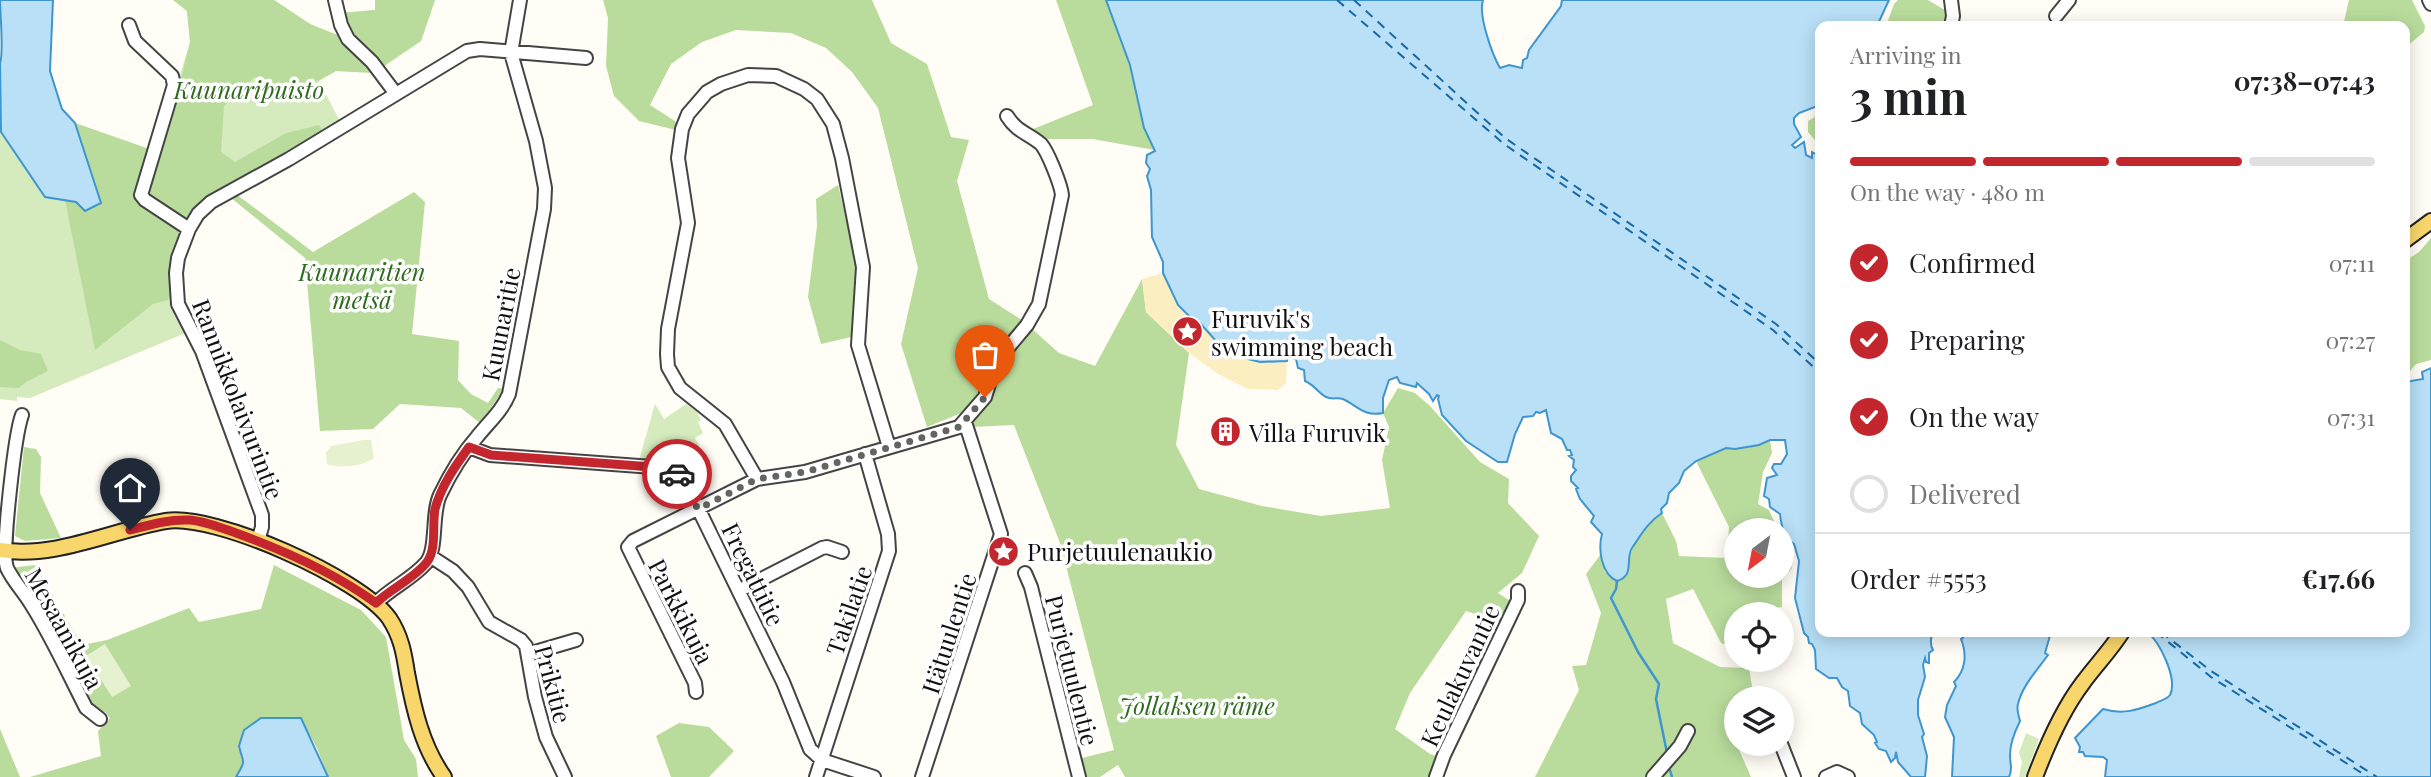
<!DOCTYPE html>
<html lang="en">
<head>
<meta charset="utf-8">
<style>
  :root { --surface:#fff; --page:#f2f2f2; --text:#202124; --muted:#757577; --line:#e0e0e0; --accent:#c4262e }
  body { margin:0; font-family:"Playfair Display",serif; background:var(--page); color:var(--text); height:100vh; display:flex; flex-direction:column; font-size:26px; white-space:nowrap }
  * { box-sizing:border-box; margin:0 }
  p { font-size:23px; color:var(--muted) }
  .icon { flex:none; width:38px; height:38px; fill:none; stroke:currentColor; stroke-width:2; stroke-linecap:round; stroke-linejoin:round }
  .map { position:relative; flex:1; overflow:hidden }
  .details { position:absolute; left:1815px; top:21px; width:595px; height:616px; display:flex; flex-direction:column; background:var(--surface); border-radius:14px; box-shadow:0 4px 18px #0003 }
  .details>* { flex:none }
  .needle { width:46px; rotate:212deg }
  .tools { position:absolute; left:1724px; top:518px; display:grid; gap:14px }
  .tools a { display:grid; place-items:center; width:70px; height:70px; border-radius:50%; background:var(--surface); box-shadow:0 4px 18px #0003; font-size:35px }
  .pin { position:absolute; display:grid; place-items:center; width:60px; height:60px; color:#fff; margin:-72px -30px; border-radius:50% 50% 50% 0; rotate:-45deg; box-shadow:0 0 7px #0007 }
  .pin .icon { rotate:45deg }
  .courier { position:absolute; display:grid; place-items:center; width:70px; height:70px; margin:-35px; border:5px solid #c4262e; border-radius:50%; background:#fff; color:#222; box-shadow:0 2px 9px #0007 }
  .summary em { font-style:normal; font-weight:700 }
  .summary div { display:flex; flex-direction:column-reverse }
  .summary { display:flex; align-items:center; justify-content:space-between; height:119px; padding:0 35px }
  h1 { font-size:46px; font-weight:700; line-height:52px }
  .bar { display:grid; grid-template-columns:repeat(4,1fr); gap:10px 7px; align-content:center; height:84px; padding:0 35px }
  .bar i { height:9px; border-radius:5px; background:var(--line) }
  .bar .current { background:var(--accent) }
  .bar p { grid-column:span 4 }
  .line { display:flex; align-items:center; gap:18px; padding:0 35px; border-top:2px solid var(--line) }
  .line div { flex:1 }
  ol { padding:0 35px; list-style:none }
  li { display:flex; align-items:center; gap:21px; height:77px }
  li p { margin-inline-start:auto }
  li .icon { padding:7px; border-radius:50%; background:var(--accent); color:#fff; stroke-width:4 }
  li:last-child { color:var(--muted) }
  li i { width:38px; height:38px; border:4px solid var(--line); border-radius:50% }
  .map>svg:first-child { display:block }
  .green { fill:#d5ebbd }
  .forest { fill:#b9dc9c }
  .sand { fill:#fbeec1 }
  .pitch { fill:#e6f2cf }
  .water { fill:#b9e0f7; stroke:#3f96cf; stroke-width:2 }
  .lines { fill:none; stroke-linecap:round; stroke-linejoin:round }
  .stream { stroke:#3f96cf; stroke-width:2.5 }
  .ferry { stroke:#1768a6; stroke-width:2; stroke-dasharray:9 7; stroke-linecap:butt }
  .minor-casing { stroke:#444; stroke-width:16 }
  .major-casing { stroke:#222; stroke-width:18 }
  .minor { stroke:#fff; stroke-width:12 }
  .major { stroke:#f9d66b; stroke-width:14 }
  .done { stroke:#646461; stroke-width:7; stroke-dasharray:0 12.6 }
  .route { stroke:#c4262e; stroke-width:9 }
  .labels { text-anchor:middle; dominant-baseline:central; stroke-width:7; stroke-linejoin:round; paint-order:stroke }
  .park-label { font-size:24px; font-style:italic; fill:#2f6b1f; stroke:#fff }
  .poi-label { font-size:24px; fill:#111; stroke:#fff; text-anchor:start }
  .street-label { font-size:24px; fill:#111; stroke:#fff }
</style>
</head>
<body>
<div class="map">
<svg width="2431" height="777" viewBox="0 0 2431 777">
  <rect width="100%" height="100%" fill="#fffdf5"/>
  <path class="green" d="M173 0H274L310 24 339 36 335 13 375 10V0H435L421 41 375 73 336 71 319 81 340 121 212 197 145 191 190 42 187 11Z
    M0 72 88 164 75 123 149 149 182 229C165 272 162 292 188 332L30 398 17 397V401L0 399Z
    M655 404 664 419 686 404 697 412 701 420 698 422 703 433 695 438 700 448 693 452 689 444 684 446 695 465 707 460 712 470 700 476 704 488 696 492 683 466 679 464 639 460Z
    M2026 733 2039 739 2025 777H2019L2022 762 2019 753Z"/>
  <path class="forest" d="M173 0H274L310 24 340 36 375 73 336 71 318 81 281 90 255 77 224 106 221 152 235 162 286 133 319 125 323 131 212 197 187 224 147 197 145 191 181 78 190 42 187 11Z
    M375 0H435L421 41 382 67 351 37 343 13 375 10Z
    M603 0H872L891 43 927 64 951 137 969 140 957 181 989 299 1025 322 982 395 966 411 927 427 901 344 918 268 878 108 852 72 826 48 791 33 736 30 702 42 671 64 650 105 678 123 676 130 639 121 614 96 606 66 608 18Z
    M1056 0H1106C1114 22 1124 44 1130 67 1138 95 1141 125 1155 150L1092 139H1047L1033 129 1093 105Z
    M1898 0H1928L1948 12 1946 26H1886L1894 4Z
    M2349 0H2412L2425 26 2424 32 2405 48 2404 26H2343Z
    M1820 114V146L1808 132V121Z
    M75 123 149 149 138 200 182 229 170 260V296L168 300 153 304 95 350 65 200 101 203Z
    M838 185 857 264 851 337 821 344 808 297 817 226 816 199Z
    M414 192 425 202 412 334 459 341 458 380 471 394 488 403 498 388 504 389 480 423 461 408 400 404 373 429 320 431 305 258 230 197 236 194 313 252Z
    M2431 238V360L2416 364 2405 377V261L2419 252Z
    M1142 279 1146 312 1189 353 1176 445 1199 489 1262 506 1321 516 1390 508 1382 460 1389 427 1383 413 1398 388 1415 393 1430 406 1480 462 1509 479 1508 503 1539 536 1522 573 1498 593 1512 602 1503 623 1466 611 1410 693 1395 729 1430 754 1440 757 1433 777H1125L1118 765 1100 777H1079L1074 760 1114 750 1060 543 1014 425 971 427C978 390 1007 357 1030 327L1059 353 1095 366Z
    M0 340 20 350 41 354 48 371 26 382 19 388 0 387Z
    M1770 440 1772 453 1763 472 1758 504 1769 510 1778 530H1736V576H1782V538L1792 568 1782 580V607L1736 614V648L1721 643 1693 589 1666 599 1673 643 1720 667 1749 668 1754 698H1736V726L1730 729 1751 777H1535L1579 690 1572 666 1586 665 1601 613 1586 574 1601 554 1605 572 1617 581 1629 567C1629 547 1644 524 1662 513L1676 541 1679 556 1727 558 1729 527 1696 461 1726 448 1736 449 1759 445Z
    M24 447 36 449 41 457 40 493 61 538 25 541 15 536Z
    M35 565 82 645 107 640 189 608 199 622 261 609 274 565 361 610 386 637 404 740 416 759 418 777H328L317 748 300 718H287L245 758 236 777H30L101 756 98 731 110 718 105 712 88 706 11 568Z
    M679 723 709 727 734 751 709 777H671L656 736Z
    M0 729 20 777H0Z"/>
  <path class="sand" d="M1163 273C1171 294 1184 311 1201 324 1213 334 1222 350 1238 357 1250 362 1268 361 1281 363L1287 361 1286 383 1278 390 1248 389 1218 374 1189 353 1146 312 1142 279Z"/>
  <path class="pitch" d="M363 440H371L374 458C364 466 339 469 327 464L326 453 331 446Z
    M105 644 131 686 112 697 86 656Z"/>
  <path class="water" d="M0 0H53L50 71 62 109 75 123 101 203 85 211 76 202 45 197 1 132 0 63C4 53 0 13 0 0Z
    M1106 0H1483C1478 15 1492 54 1500 68L1509 65 1522 68 1523 60 1527 58 1529 50 1561 6 1562 0H1889L1877 26H1820V105L1799 113 1794 118V124L1801 137 1792 145 1795 148 1804 142 1806 155 1812 158V152L1820 156V632H1935C1930 634 1930 645 1933 650L1929 653V663L1926 662 1925 658 1923 665 1925 677 1918 700V715L1924 734 1922 737 1927 756 1925 777H1911L1898 762 1896 752 1895 758 1891 762 1886 751 1879 749 1875 743 1877 742 1874 735 1862 724 1860 713 1850 706 1848 691 1842 687 1837 678H1829L1816 669 1815 650 1812 644 1809 643 1808 637 1804 633 1795 598 1799 561 1794 544C1783 537 1781 523 1780 514L1770 507 1769 499 1764 496 1767 478 1777 475 1772 468 1774 464H1781L1787 454 1785 440H1770L1759 445 1735 449 1726 448 1696 461 1684 471 1679 483 1669 493 1667 503 1661 509 1662 513C1648 522 1641 535 1632 548 1625 559 1635 576 1617 581 1601 574 1598 549 1602 534L1591 522 1594 516 1580 499 1576 489 1578 488 1571 481V476L1576 470 1573 467 1574 460 1569 456 1572 455 1570 450H1567L1562 439 1551 433 1546 410 1540 413 1536 412 1533 416 1523 417 1515 434 1507 462H1498L1466 441 1442 415 1438 399 1439 396 1437 395 1433 401 1429 394 1417 383 1416 387 1400 383 1397 377 1389 380 1383 398V413C1364 417 1358 406 1343 399 1337 397 1332 400 1326 397 1318 393 1316 386 1305 381L1304 370 1298 368 1296 359 1288 357 1287 361 1260 362 1236 356 1216 341 1200 323 1193 320 1178 305 1163 273V262L1152 237 1151 190 1147 176 1150 169 1146 163 1147 155 1155 151 1144 128 1130 65Z
    M2431 368V777H2105L2107 760 2103 757 2085 756 2083 752H2079L2080 747 2075 738 2103 709C2123 715 2137 710 2156 703 2161 700 2166 700 2170 695 2178 679 2160 642 2147 632H2404L2405 382 2423 379 2422 372Z
    M1962 632H2051L2045 653 2048 655C2038 669 2022 686 2018 704 2016 710 2019 716 2020 721 2015 731 2010 744 2010 755 2010 765 2013 769 2009 777H1952L1954 737 1945 717 1947 705 1956 686 1954 682C1966 670 1967 654 1961 639L1963 638Z
    M261 718H301L328 777H236C247 758 243 764 239 746L244 730Z"/>
  <g class="lines">
    <path class="stream" d="M1617 581 1616 589 1611 598 1638 652 1659 684 1656 699 1667 753
      M1670 770 1672 777"/>
    <path class="ferry" d="M1337 0 1504 144 1773 330 1820 373
      M1354 0 1505 138 1776 324 1820 364
      M2156 632 2211 677 2368 777
      M2161 632 2211 671 2377 777"/>
    <defs>
      <path id="minor" d="M335 0 341 25 348 39 372 62 396 94
        M2429 0 2431 4
        M2056 16 2069 0
        M129 25 135 41 172 76 174 85 141 195 145 200 189 229
        M1951 26 1953 16 1951 0
        M22 415C15 434 1 553 7 568 13 581 24 592 31 604 52 637 68 673 86 708L100 719
        M469 447 490 455 666 468 681 478 698 508 783 682 810 749 822 760 874 777
        M757 479 725 424 680 388 668 367 667 354 668 329 688 223 678 158 682 129 688 114 707 92 721 84 748 75 776 76 804 89 817 99 833 124 842 158 863 267 858 345 889 447
        M258 541 262 527V515L202 351 178 304 176 273 178 258 189 229 198 214 211 202 289 159 467 51 480 49 586 58
        M430 556 453 571 468 587 489 622 521 640 526 646 535 697 546 737 565 777
        M1025 573 1031 587 1079 777
        M740 590 822 548 827 547 842 552
        M376 603C391 588 412 579 426 563 438 549 431 514 440 495 450 474 462 454 477 437 489 422 502 411 509 394L544 209 545 188 536 141 511 53 520 0
        M528 654 576 640
        M696 692 695 683 628 547 633 541 757 479 805 472 959 427 985 397 996 362 1027 325 1039 304 1062 195C1061 185 1048 152 1041 144 1028 133 1017 132 1007 116
        M1781 744 1794 777
        M816 777 889 551 888 534 865 454
        M922 777 1001 534 965 422
        M1436 777 1444 755 1518 600V591
        M1653 777 1680 746 1688 731
        M1826 777 1837 772 1848 777"/>
      <path id="major" d="M2404 241 2431 221
        M0 550C56 559 112 530 166 521 215 513 360 578 389 618 401 636 404 653 407 673 414 710 422 746 444 777
        M2035 777C2047 745 2061 712 2082 684 2095 666 2110 651 2122 632"/>
    </defs>
    <use href="#minor" class="minor-casing"/>
    <use href="#major" class="major-casing"/>
    <use href="#minor" class="minor"/>
    <use href="#major" class="major"/>
  </g>
  <g class="lines">
    <path class="done" d="M677 474 698 509 757 479 805 472 959 427 985 397"/>
    <path class="route" d="M130 530C149 525 169 519 189 520 205 521 221 528 236 533 286 551 333 572 376 603 391 588 414 579 427 562 437 549 432 524 435 509 441 486 456 465 469 447L491 455 666 468 677 474"/>
  </g>
  <defs>
    <symbol id="sight-disc" viewBox="-11 -11 22 22"><circle r="9.5" fill="#c4262e" stroke="#fff"/><path d="M0-6L1.8-2.2L6-1.7L2.9 1.2L3.7 5.4L0 3.3L-3.7 5.4L-2.9 1.2L-6-1.7L-1.8-2.2Z" fill="#fff"/></symbol>
    <symbol id="building-disc" viewBox="-11 -11 22 22"><circle r="9.5" fill="#c4262e" stroke="#fff"/><path d="M-4-6H4V6H1V3H-1V6H-4ZM-2.5-4.3h1.7v1.8h-1.7ZM.8-4.3h1.7v1.8H.8ZM-2.5-1h1.7V.8h-1.7ZM.8-1h1.7V.8H.8Z" fill="#fff"/></symbol>
  </defs>
  <g fill-rule="evenodd">
    <use href="#sight-disc" x="1170" y="314" width="35" height="35"/>
    <use href="#building-disc" x="1208" y="414" width="35" height="35"/>
    <use href="#sight-disc" x="986" y="534" width="35" height="35"/>
  </g>
  <g class="labels">
    <g class="park-label">
      <text x="249" y="89">Kuunaripuisto</text>
      <text x="362" y="271">Kuunaritien<tspan x="362" dy="28">metsä</tspan></text>
      <text x="1197" y="705">Jollaksen räme</text>
    </g>
    <g class="poi-label">
      <text x="1211" y="318">Furuvik's<tspan x="1211" dy="28">swimming beach</tspan></text>
      <text x="1249" y="432">Villa Furuvik</text>
      <text x="1027" y="551">Purjetuulenaukio</text>
    </g>
    <g class="street-label">
      <text transform="translate(500 324) rotate(-79)">Kuunaritie</text>
      <text transform="translate(239 399) rotate(69)">Rannikkolaivurintie</text>
      <text transform="translate(754 574) rotate(64)">Fregattitie</text>
      <text transform="translate(848 610) rotate(-71)">Takilatie</text>
      <text transform="translate(682 611) rotate(63)">Parkkikuja</text>
      <text transform="translate(65 628) rotate(61)">Mesaanikuja</text>
      <text transform="translate(948 633) rotate(-72)">Itätuulentie</text>
      <text transform="translate(1073 670) rotate(76)">Purjetuulentie</text>
      <text transform="translate(1459 675) rotate(-65)">Keulakuvantie</text>
      <text transform="translate(554 684) rotate(75)">Prikitie</text>
    </g>
  </g>
</svg>
<div class="tools">
<a><svg class="needle" viewBox="-14 -14 28 28"><path d="M0-13l5 13h-10z" fill="#e53935"/><path d="M0 13l5-13h-10z" fill="#757577"/></svg></a>
<a><svg class="icon" aria-label="locate" viewBox="0 0 24 24"><circle cx="12" cy="12" r="6"/><path d="M12 2v4M12 18v4M2 12h4M18 12h4"/></svg></a>
<a><svg class="icon" aria-label="layers" viewBox="0 0 24 24"><path d="M12 4l9 5-9 5-9-5zM3 14l9 5 9-5"/></svg></a>
</div>
<div class="pin" style="left:985px;top:397px;background:#ea580c"><svg class="icon" aria-label="bag" viewBox="0 0 24 24"><path d="M5 8h14l-1 12H6zM9 8a3 3 0 0 1 6 0"/></svg></div>
<div class="pin" style="left:130px;top:530px;background:#1f2937"><svg class="icon" aria-label="home" viewBox="0 0 24 24"><path d="M3 11l9-7 9 7M6 9v11h12V9"/></svg></div>
<div class="courier" style="left:677px;top:474px"><svg class="icon" aria-label="car" viewBox="0 0 24 24"><path d="M5 17H2v-5l4-1 3-4h7l3 4 3 1v5h-3M9 17h6M6 11h13"/><circle cx="7" cy="17" r="2"/><circle cx="17" cy="17" r="2"/></svg></div>
<section class="details">
<div class="summary"><div><h1>3 min</h1><p>Arriving in</p></div><em>07:38–07:43</em></div>
<div class="bar"><i class="current"></i><i class="current"></i><i class="current"></i><i></i><p>On the way · 480 m</p></div>
<ol>
<li><svg class="icon" aria-label="check" viewBox="0 0 24 24"><path d="M5 12l5 5 9-10"/></svg>Confirmed<p>07:11</p></li>
<li><svg class="icon" aria-label="check" viewBox="0 0 24 24"><path d="M5 12l5 5 9-10"/></svg>Preparing<p>07:27</p></li>
<li><svg class="icon" aria-label="check" viewBox="0 0 24 24"><path d="M5 12l5 5 9-10"/></svg>On the way<p>07:31</p></li>
<li><i></i>Delivered</li>
</ol>
<div class="line" style="height:91px"><div>Order #5553</div><b>€17.66</b></div>
</section>
</div>
</body>
</html>
